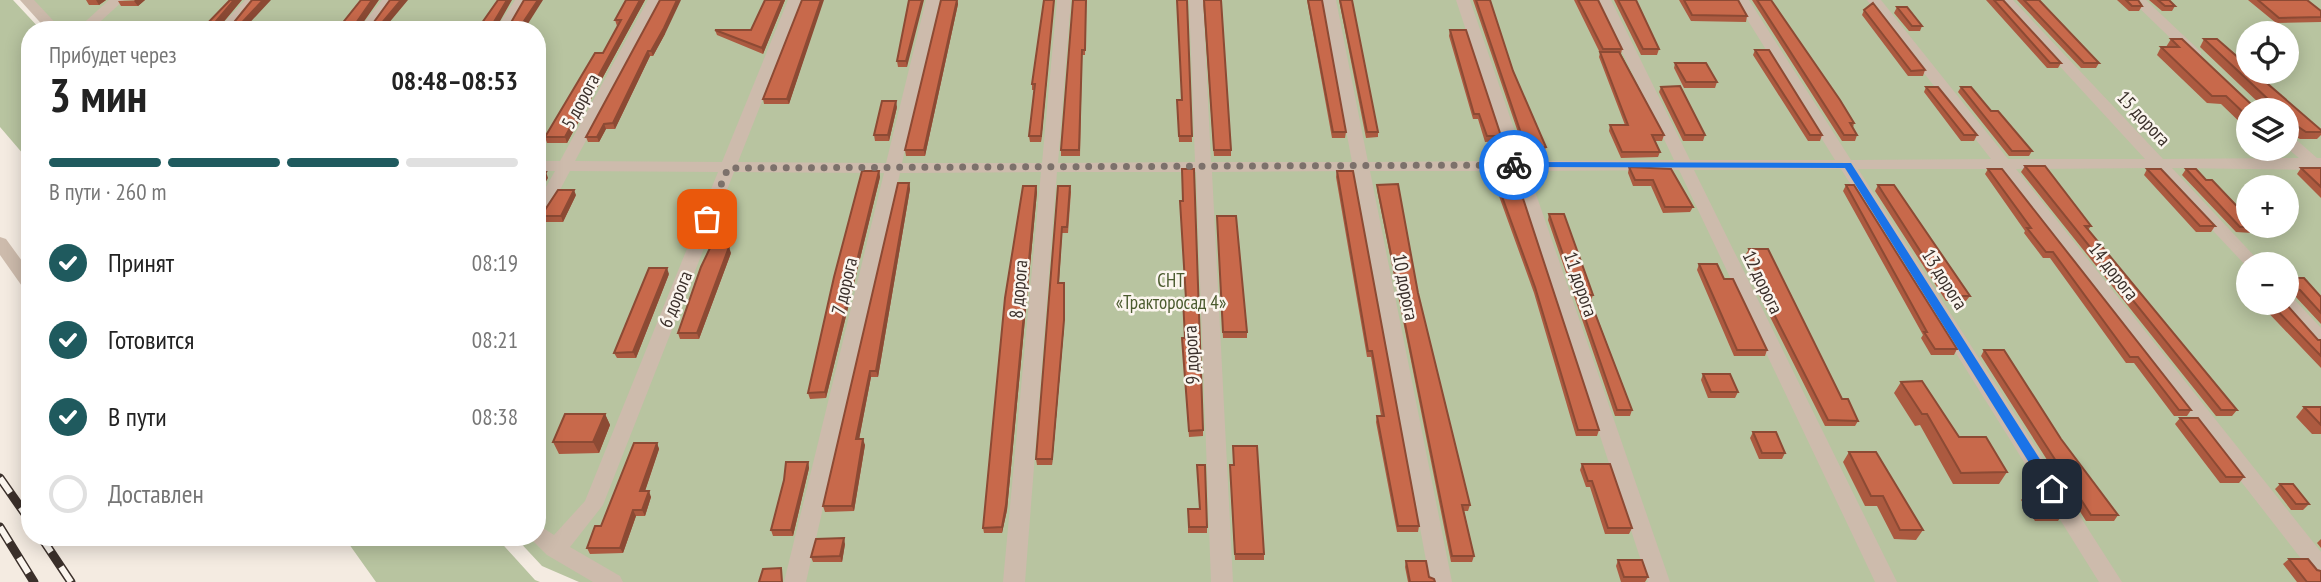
<!DOCTYPE html>
<html lang="ru">
<head>
<meta charset="utf-8">
<style>
  :root { --surface:#fff; --page:#f2f2f2; --text:#222; --muted:#767676; --line:#e0e0e0; --accent:#1f5a5e }
  body { margin:0; font-family:"PT Sans Narrow",sans-serif; background:var(--page); color:var(--text); height:100vh; display:flex; flex-direction:column; font-size:26px; white-space:nowrap }
  * { box-sizing:border-box; margin:0 }
  p { font-size:23px; color:var(--muted) }
  .icon { flex:none; width:38px; height:38px; fill:none; stroke:currentColor; stroke-width:2; stroke-linecap:round; stroke-linejoin:round }
  .map { position:relative; flex:1; overflow:hidden }
  .sheet { position:absolute; left:21px; top:21px; width:525px; height:525px; display:flex; flex-direction:column; background:var(--surface); border-radius:28px; box-shadow:0 4px 18px #0003 }
  .sheet>* { flex:none }
  .fabs { position:absolute; left:2236px; top:21px; display:grid; gap:14px }
  .fabs a { display:grid; place-items:center; width:63px; height:63px; border-radius:50%; background:var(--surface); box-shadow:0 4px 18px #0003; font-size:35px }
  .pin { position:absolute; display:grid; place-items:center; width:60px; height:60px; color:#fff; margin:-30px; border-radius:14px; box-shadow:0 4px 10px #0006 }
  .courier { position:absolute; display:grid; place-items:center; width:70px; height:70px; margin:-35px; border:5px solid #1a73e8; border-radius:50%; background:#fff; color:#222; box-shadow:0 2px 9px #0007 }
  .headline em { font-style:normal; font-weight:800 }
  .headline div { display:flex; flex-direction:column-reverse }
  .headline { display:flex; align-items:center; justify-content:space-between; height:119px; padding:0 28px }
  h1 { font-size:46px; font-weight:800; line-height:52px }
  .bar { display:grid; grid-template-columns:repeat(4,1fr); gap:10px 7px; align-content:center; height:84px; padding:0 28px }
  .bar i { height:9px; border-radius:5px; background:var(--line) }
  .bar .current { background:var(--accent) }
  .bar p { grid-column:span 4 }
  ol { padding:0 28px; list-style:none }
  li { display:flex; align-items:center; gap:21px; height:77px }
  li p { margin-inline-start:auto }
  li .icon { padding:7px; border-radius:50%; background:var(--accent); color:#fff; stroke-width:4 }
  li:last-child { color:var(--muted) }
  li i { width:38px; height:38px; border:4px solid var(--line); border-radius:50% }
  .map>svg:first-child { display:block }
  .green { fill:#b8c4a0; fill-rule:evenodd }
  .lines { fill:none; stroke-linecap:round; stroke-linejoin:round }
  .minor { fill:#cdbbac; fill-rule:evenodd }
  .rail-casing { stroke:#3b302b; stroke-width:9 }
  .rail { stroke:#fbf5ee; stroke-width:6; stroke-dasharray:18; stroke-linecap:butt }
  .wall { fill:#ac5a40 }
  .shaded-wall { fill:#8c4a34 }
  .building { fill:#c8694b; stroke:#8c4a34; stroke-width:2 }
  .route { fill:#1a73e8 }
  .done { stroke:#7c716b; stroke-width:7; stroke-dasharray:0 12.6 }
  .labels { text-anchor:middle; dominant-baseline:central; stroke-width:5; stroke-linejoin:round; paint-order:stroke }
  .street-label { font-size:19px; fill:#3b302b; stroke:#fbf5ee }
  .park-label { font-size:19px; fill:#4a5a2e; stroke:#fbf5ee }
</style>
</head>
<body>
<div class="map">
<svg width="2321" height="582" viewBox="0 0 2321 582">
  <rect width="100%" height="100%" fill="#f4ebe1"/>
  <path class="green" d="M0 0H13L41 30H30V162L0 127Z
    M21 0H2321V582H579L542 566 515 537H537V30H49ZM2249 33H2287V72H2249ZM2249 110H2287V149H2249ZM2249 187H2287V226H2249ZM2249 264H2287V303H2249Z
    M344 537H496L535 580 540 582H376Z"/>
  <g class="lines">
    <path class="minor" d="M20 0H34L62 30H47Z
      M109 0H124L91 30H76Z
      M245 0H259L232 30H217Z
      M382 0H396L372 30H358Z
      M515 0H529L509 30H495Z
      M648 0H662L575 161 722 162 788 0H802L738 162 886 163 926 0H940L902 163H1042L1057 0H1071L1058 163 1195 162 1189 0H1203L1211 162H1352L1322 0H1336L1368 162 1509 161 1456 0H1470L1525 161 1674 160 1597 0H1611L1690 160H1835L1735 0H1749L1851 160 1991 159 1867 0H1881L2008 159H2145L1999 0H2013L2163 159 2299 158 2287 148V134L2292 136 2317 158H2321V168L2315 170 2172 168 2258 260 2260 264H2249V269L2154 168 2016 169 2321 552V577L2313 574 1998 169H1858L2122 582H2099L1841 169 1694 170 1897 582H1875L1679 170 1528 171 1670 582H1648L1513 171H1370L1452 582H1430L1354 171 1212 172 1233 582H1211L1196 172H1057L1025 582H1003L1041 172 900 173 806 582H784L884 173 734 172 603 505 570 547 620 576 623 582H593L547 555 529 537H537V524L554 535 585 501 718 172 570 171 545 218 537 223V203L555 171H537V161H560Z
      M2131 0H2146L2201 52V58H2191Z
      M0 237 6 239 30 272V291L24 289 0 255Z
      M2287 296 2293 298 2321 328V345L2315 344 2281 306 2279 303H2287Z"/>
    <defs>
      <path id="rail" d="M0 478 30 521
        M0 527 34 582
        M41 537 71 582"/>
    </defs>
    <use href="#rail" class="rail-casing"/>
    <use href="#rail" class="rail"/>
  </g>
  <path class="wall" d="M86 0H106L99 5H89Z
    M145 0 138 6H121L118 1Z
    M626 0H645L567 143H547L545 137 603 53 618 26H617L615 20Z
    M660 0 665 34 653 56H650L615 129H606L599 142H588L586 137Z
    M765 0H785L763 54 717 35 715 30H751Z
    M909 0 907 67H898L897 61Z
    M957 0 958 4 925 156H906L905 150Z
    M1044 0H1054L1041 142H1030L1029 136 1034 90H1032V84Z
    M1086 0 1085 55H1082L1080 156H1061V150Z
    M1187 0 1192 142H1179L1177 100H1182Z
    M1203 0 1231 150V156H1214Z
    M1307 0H1322L1346 132 1345 138H1332Z
    M1339 0H1352L1378 132V137L1366 138Z
    M1473 0H1490L1513 71 1546 147 1544 153H1525Z
    M1574 0H1598L1622 49 1621 54 1664 135 1662 141H1655L1660 152 1658 157 1621 158 1609 131 1610 125H1625L1599 57 1600 53Z
    M1614 0H1636L1659 49 1657 55H1641Z
    M1679 0H1738L1747 16 1746 22 1691 21Z
    M1752 0H1771L1854 123 1853 128 1857 135 1855 141H1842Z
    M1986 0H2003L2061 63 2058 68H2047Z
    M2017 0H2039L2099 63 2096 68H2081Z
    M2117 0H2138L2142 6 2139 11H2129Z
    M2149 0H2169L2175 6 2172 11H2162Z
    M2248 0H2307L2321 11V22L2276 23Z
    M1897 7 1922 26 1920 31H1909L1894 13Z
    M1864 10 1925 70 1923 76H1908L1862 15Z
    M819 12 789 104H764L763 99Z
    M1450 30 1501 136 1500 141 1485 142 1478 119H1473L1449 36Z
    M2171 39 2252 105H2261L2200 47 2204 39 2321 130V135L2317 139H2300L2289 133 2287 136V110H2249V131L2221 104 2207 103 2157 55 2161 47H2166Z
    M1755 50 1822 135 1820 141H1808L1753 55Z
    M1675 63 1717 82 1715 88H1684L1674 68Z
    M1661 87 1705 135 1703 141H1683L1659 92Z
    M1926 87 1977 135 1974 141H1961L1924 92Z
    M1961 87 1991 111 2032 151 2029 156H2009L1958 92Z
    M897 107 889 141H875L874 135Z
    M2025 166 2091 226 2088 230 2237 410 2232 416H2216L2021 172Z
    M1629 167 1671 169 1693 207 1690 212 1663 213 1651 186H1633L1628 173Z
    M2301 168H2321V198L2297 174Z
    M1492 169 1599 430 1597 436H1576L1534 293 1491 174Z
    M1988 169 2191 410 2187 416H2174L2134 363H2126L2050 258H2043L2024 233 2025 231 1985 174Z
    M2147 169 2215 226 2211 232H2196L2144 175Z
    M2186 169 2206 180 2256 227 2252 233 2236 232 2182 175Z
    M879 171 880 177 826 398 810 399 808 393Z
    M1337 171 1419 526 1418 532H1397L1376 422 1377 416H1381L1371 357H1367L1336 177Z
    M909 183 910 189 878 377H871L859 439 865 445 854 511 825 512 823 506Z
    M1377 185 1418 293 1470 505 1468 511H1464L1474 556 1472 562H1451L1377 190Z
    M1846 185 1957 349 1954 355H1931L1921 338 1923 335 1843 191Z
    M1878 185 1970 296 1966 301H1946L1875 191Z
    M1036 186 1037 192 1007 510 1002 533H984L983 528Z
    M1058 186H1070L1071 192 1068 233H1062L1059 283 1064 326 1052 465H1037L1036 459Z
    M576 195 563 222H543L541 216Z
    M1549 214 1593 295 1591 301 1632 410 1630 416H1615L1548 220Z
    M1217 216 1247 332V338H1223Z
    M1749 249 1842 399 1858 421 1855 426H1825L1754 285 1756 279H1759L1746 254Z
    M731 253 699 339H680L678 333Z
    M1699 264 1724 279 1767 350 1765 356H1734L1697 270Z
    M669 274 636 358H617L614 353Z
    M2246 278H2249V292L2241 284Z
    M2287 278 2321 297V324L2295 296 2289 295 2287 297Z
    M2259 303H2285L2318 340H2321V368Z
    M1182 338H1185L1203 430V436L1189 437Z
    M1984 350 2061 439 2118 515 2114 521H2086L1981 356Z
    M1703 374 1738 392 1735 398H1708L1701 380Z
    M1901 382 1959 437 2007 472 1999 484H1953L1920 425 1915 426 1894 393Z
    M2304 407H2321V434H2312L2296 417Z
    M605 414 610 425 599 453 559 454 553 442Z
    M2180 418 2244 477 2239 483H2220L2175 424Z
    M1753 432 1785 453 1782 459H1759L1750 438Z
    M657 443 659 449 645 491 651 497 645 516H636L623 553 590 554 587 548Z
    M1233 446 1264 554V560H1235L1230 471V465H1233Z
    M1849 452 1923 530 1916 540 1894 539 1877 506H1865L1843 462Z
    M808 462 809 468 793 536H773L771 530Z
    M1582 464 1632 528 1629 534H1605L1590 487H1586L1580 470Z
    M2280 484 2309 504 2303 510H2291L2275 489Z
    M2026 494 2062 515 2058 521H2035L2021 500Z
    M1188 509H1199L1207 527V533H1188Z
    M2321 539V548L2317 543Z
    M845 544 842 562H813L811 557Z
    M2289 559 2317 570 2321 582H2297L2283 564Z
    M1618 560 1648 577 1645 582H1621L1616 566Z
    M1406 561 1429 577 1435 582H1408L1405 567Z"/>
  <path class="shaded-wall" d="M96 0H106L99 5Z
    M135 0H145L138 6 134 1Z
    M234 0H242L217 30 212 26Z
    M263 0H271L243 30H235Z
    M372 0H379L358 30 354 26Z
    M401 0H408L383 30H376Z
    M507 0H512L495 30 491 27Z
    M538 0H543L524 30H518Z
    M640 0H645L567 143 565 137Z
    M677 0H681L665 34 653 56 651 51Z
    M782 0H785L763 54 762 48Z
    M821 0H824L789 104 787 99Z
    M922 0H924L907 67 906 61Z
    M957 0 958 4 925 156 924 150Z
    M1054 0 1041 142V136Z
    M648 51 650 56 615 129 613 123Z
    M896 101 897 107 889 141 888 135Z
    M604 124 606 129 599 142 597 137Z
    M879 171 880 177 826 398 825 392Z
    M546 172 548 178 537 197V187Z
    M909 183 910 189 878 377 876 371Z
    M1036 186 1037 192 1007 510 1002 533V527Z
    M574 190 576 195 563 222 561 216Z
    M729 247 731 253 699 339 697 333Z
    M667 268 669 274 636 358 633 352Z
    M1064 288V326L1052 465V459Z
    M870 371 871 377 858 445 856 439Z
    M605 414 610 425 599 453 593 442Z
    M863 439 865 445 854 511 852 506Z
    M657 443 659 449 643 497 640 491Z
    M808 462 809 468 793 536 791 530Z
    M649 491 651 497 645 516 642 510Z
    M633 510 636 516 623 553 620 548Z
    M844 538 845 544 842 562 840 556Z"/>
  <path class="building" d="M230 0H234L212 26H231L252 0H263L235 30H201Z
    M361 0H372L354 26H371L390 0H401L376 30H337Z
    M498 0H507L491 27 509 26 524 0H538L518 30H477Z
    M626 0H640L565 137H545L595 53H603L621 20H615Z
    M660 0H677L664 28 651 51H648L613 123 604 124 597 137H586Z
    M765 0H782L762 48 715 30H751Z
    M802 0H821L787 99H763Z
    M909 0H922L906 61H897Z
    M941 0H957L924 150H905Z
    M1044 0H1054L1041 136H1029L1035 84H1032Z
    M1073 0H1086L1085 50H1082L1079 150H1061Z
    M1177 0H1187L1192 136H1179L1177 100H1182Z
    M1204 0H1221L1231 150H1214Z
    M1308 0H1322L1346 132H1333Z
    M1340 0H1352L1378 132H1367Z
    M1476 0H1490L1513 71 1546 147 1526 148Z
    M1578 0H1598L1622 49H1603Z
    M1618 0H1636L1659 49H1643Z
    M1684 0H1738L1747 16 1692 15Z
    M1757 0H1771L1840 100 1854 123H1850L1857 135H1844Z
    M1994 0H2003L2061 63H2050Z
    M2024 0H2039L2099 63H2084Z
    M2126 0H2138L2142 6H2132Z
    M2158 0H2169L2175 6H2165Z
    M2258 0H2307L2321 11V17L2279 18Z
    M1873 3 1925 70 1911 71 1864 10Z
    M1897 7H1907L1922 26H1912Z
    M1450 30H1466L1501 136H1487L1479 114H1474Z
    M2171 39H2182L2252 105 2270 104V101L2204 39H2217L2249 67V72H2254L2321 130V132H2306L2294 124 2290 132H2287V110H2249V118L2226 96H2212L2161 47H2179Z
    M1755 50H1769L1822 135H1810Z
    M1600 52H1619L1664 135H1652L1660 152H1622L1610 125H1628Z
    M1675 63H1706L1717 82H1686Z
    M1680 86 1705 135H1685L1661 87Z
    M1926 87H1938L1977 135H1964Z
    M1961 87H1971L1991 111H1998L2032 151H2012Z
    M882 101H896L888 135H874Z
    M2025 166H2045L2091 226H2085L2237 410H2221Z
    M1629 167 1671 169 1693 207H1665L1653 180H1635Z
    M1513 168 1599 430H1578L1535 287 1492 169Z
    M2301 168H2321V187Z
    M1182 169H1194L1203 430 1189 431 1182 338H1185L1183 299H1186L1180 201H1183Z
    M1988 169H2002L2191 410H2179L2138 357H2130L2053 252H2046L2027 228H2031Z
    M2147 169H2161L2215 226H2200Z
    M2186 169H2196L2206 180H2212L2249 219V226L2256 227H2240Z
    M862 171H879L825 392 808 393 834 277Z
    M1337 171H1353L1419 526H1398L1377 416H1384L1372 351H1368Z
    M537 172H546L537 187Z
    M898 183H909L876 371H870L856 439H863L852 506H823Z
    M1398 184 1418 293 1470 505H1462L1474 556H1452L1377 185Z
    M1846 185H1854L1957 349H1935L1924 332H1927Z
    M1878 185H1894L1970 296H1949Z
    M1023 186H1036L1006 505 1002 527 983 528 1005 298Z
    M1058 186H1070L1067 227H1062L1058 283H1064V320L1052 459H1036Z
    M558 190H574L561 216H541Z
    M1549 214H1564L1593 295H1588L1632 410H1617Z
    M1217 216H1236L1247 332H1223Z
    M729 247 697 333H678L701 267 710 248Z
    M1749 249H1768L1842 399H1848L1858 421 1828 420 1756 279H1764Z
    M1699 264H1717L1724 279H1733L1767 350H1737Z
    M649 268H667L633 352 614 353Z
    M2287 278H2304L2321 297V313L2300 290 2290 288 2289 295H2287Z
    M2270 303H2285L2318 340H2321V356Z
    M1984 350H2004L2061 439 2118 515H2091Z
    M1703 374H1730L1738 392H1711Z
    M1922 381 1959 437H1986L2007 472 1961 473 1927 414H1922L1901 382Z
    M2304 407H2321V425Z
    M565 414H605L593 442H553Z
    M2180 418H2198L2244 477H2226Z
    M1753 432H1776L1785 453H1762Z
    M634 443H657L640 491H649L642 510H633L620 548H587L595 526H601Z
    M1233 446H1257L1264 554H1235L1230 465H1234Z
    M1849 452H1876L1923 530H1900L1883 496H1871Z
    M786 462H808L791 530H771L784 480Z
    M1582 464H1610L1632 528H1608L1592 481H1588Z
    M1197 465H1205L1207 527H1189L1188 509H1200Z
    M2280 484H2293L2309 504H2296Z
    M2026 494H2049L2062 515 2039 516Z
    M844 538 840 556 811 557 816 539Z
    M2289 559H2308L2317 570 2321 571V582H2307Z
    M1618 560H1642L1648 577H1624Z
    M1406 561H1426L1429 577 1434 579 1435 582H1410Z
    M781 568 782 582H759L763 569Z"/>
  <path class="route" d="M1514 162 1851 163 2057 486V493H2048L1845 168 1510 167 1509 165Z"/>
  <g class="lines">
    <path class="done" d="M707 219 728 168 1514 165"/>
  </g>
  <g class="labels">
    <g class="street-label">
      <text transform="translate(580 101) rotate(-62)">5 дорога</text>
      <text transform="translate(2144 118) rotate(47)">15 дорога</text>
      <text transform="translate(2114 271) rotate(52)">14 дорога</text>
      <text transform="translate(1945 279) rotate(58)">13 дорога</text>
      <text transform="translate(1763 282) rotate(64)">12 дорога</text>
      <text transform="translate(1581 284) rotate(71)">11 дорога</text>
      <text transform="translate(844 286) rotate(-77)">7 дорога</text>
      <text transform="translate(1406 287) rotate(79)">10 дорога</text>
      <text transform="translate(1018 289) rotate(-85)">8 дорога</text>
      <text transform="translate(675 299) rotate(-68)">6 дорога</text>
      <text transform="translate(1191 355) rotate(-93)">9 дорога</text>
    </g>
    <g class="park-label">
      <text x="1171" y="280">СНТ<tspan x="1171" dy="22">«Тракторосад 4»</tspan></text>
    </g>
  </g>
</svg>
<div class="fabs">
<a><svg class="icon" aria-label="locate" viewBox="0 0 24 24"><circle cx="12" cy="12" r="6"/><path d="M12 2v4M12 18v4M2 12h4M18 12h4"/></svg></a>
<a><svg class="icon" aria-label="layers" viewBox="0 0 24 24"><path d="M12 4l9 5-9 5-9-5zM3 14l9 5 9-5"/></svg></a>
<a>+</a>
<a>−</a>
</div>
<div class="pin" style="left:707px;top:219px;background:#ea580c"><svg class="icon" aria-label="bag" viewBox="0 0 24 24"><path d="M5 8h14l-1 12H6zM9 8a3 3 0 0 1 6 0"/></svg></div>
<div class="pin" style="left:2052px;top:489px;background:#1f2937"><svg class="icon" aria-label="home" viewBox="0 0 24 24"><path d="M3 11l9-7 9 7M6 9v11h12V9"/></svg></div>
<div class="courier" style="left:1514px;top:165px"><svg class="icon" aria-label="bike" viewBox="0 0 24 24"><circle cx="6" cy="16" r="4"/><circle cx="18" cy="16" r="4"/><path d="M6 16l4-8h5l3 8M10 8l3 8H6M13 5h3"/></svg></div>
<section class="sheet">
<div class="headline"><div><h1>3 мин</h1><p>Прибудет через</p></div><em>08:48–08:53</em></div>
<div class="bar"><i class="current"></i><i class="current"></i><i class="current"></i><i></i><p>В пути · 260 m</p></div>
<ol>
<li><svg class="icon" aria-label="check" viewBox="0 0 24 24"><path d="M5 12l5 5 9-10"/></svg>Принят<p>08:19</p></li>
<li><svg class="icon" aria-label="check" viewBox="0 0 24 24"><path d="M5 12l5 5 9-10"/></svg>Готовится<p>08:21</p></li>
<li><svg class="icon" aria-label="check" viewBox="0 0 24 24"><path d="M5 12l5 5 9-10"/></svg>В пути<p>08:38</p></li>
<li><i></i>Доставлен</li>
</ol>
</section>
</div>
</body>
</html>
